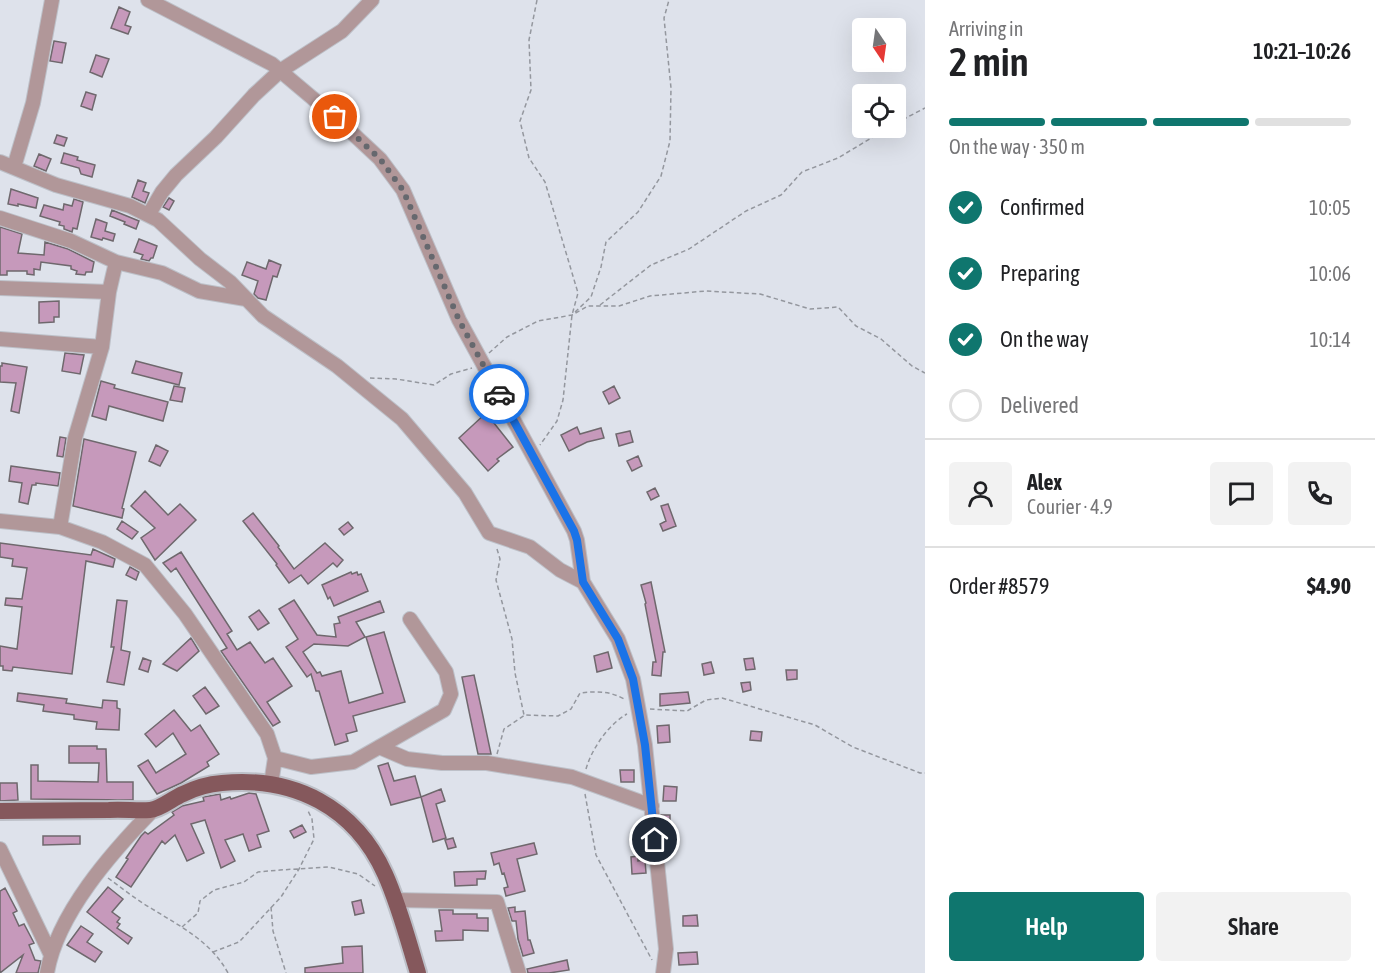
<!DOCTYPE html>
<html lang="en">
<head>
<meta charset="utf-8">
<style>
  :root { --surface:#fff; --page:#f2f2f2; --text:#202124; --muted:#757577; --line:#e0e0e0; --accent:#0f766e }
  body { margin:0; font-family:"Asap Condensed",sans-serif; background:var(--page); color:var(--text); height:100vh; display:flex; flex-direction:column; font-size:22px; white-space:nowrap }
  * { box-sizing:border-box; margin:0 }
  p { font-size:20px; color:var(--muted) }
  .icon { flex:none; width:33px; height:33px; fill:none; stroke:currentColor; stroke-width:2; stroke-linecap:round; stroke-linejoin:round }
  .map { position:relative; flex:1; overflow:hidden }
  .details { display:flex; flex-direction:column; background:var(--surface); width:450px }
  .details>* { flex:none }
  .needle { width:39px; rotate:167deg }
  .fabs { position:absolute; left:852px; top:18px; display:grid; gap:12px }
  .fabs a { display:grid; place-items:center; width:54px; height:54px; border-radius:6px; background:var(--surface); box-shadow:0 6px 24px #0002; font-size:30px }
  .pin { position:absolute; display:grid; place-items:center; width:51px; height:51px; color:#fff; margin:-26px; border:3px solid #fff; border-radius:50%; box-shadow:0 2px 6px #0007 }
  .courier { position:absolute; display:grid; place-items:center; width:60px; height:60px; margin:-30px; border:4px solid #1a73e8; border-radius:50%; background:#fff; color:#222; box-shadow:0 2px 8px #0007 }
  .summary em { font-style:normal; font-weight:600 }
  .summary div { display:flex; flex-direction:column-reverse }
  .summary { display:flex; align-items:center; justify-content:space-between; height:102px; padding:0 24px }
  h1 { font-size:39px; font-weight:600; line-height:45px }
  .bar { display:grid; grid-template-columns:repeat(4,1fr); gap:9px 6px; align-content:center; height:72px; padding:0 24px }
  .bar i { height:8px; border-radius:4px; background:var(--line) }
  .bar .current { background:var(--accent) }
  .bar p { grid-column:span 4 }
  .line { display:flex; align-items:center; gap:15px; padding:0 24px; border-top:2px solid var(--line) }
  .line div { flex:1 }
  .round { display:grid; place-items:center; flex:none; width:63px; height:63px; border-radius:6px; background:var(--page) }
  ol { padding:0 24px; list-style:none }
  li { display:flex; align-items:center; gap:18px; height:66px }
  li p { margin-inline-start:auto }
  li .icon { padding:6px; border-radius:50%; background:var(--accent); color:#fff; stroke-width:4 }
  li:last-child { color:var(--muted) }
  li i { width:33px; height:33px; border:3px solid var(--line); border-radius:50% }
  .action { display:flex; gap:12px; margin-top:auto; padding:12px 24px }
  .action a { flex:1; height:69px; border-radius:6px; background:var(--accent); color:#fff; font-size:24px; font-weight:600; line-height:69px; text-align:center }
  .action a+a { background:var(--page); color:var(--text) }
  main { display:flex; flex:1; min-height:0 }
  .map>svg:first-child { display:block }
  .building { fill:#c699bb; stroke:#6f686d; stroke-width:1.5 }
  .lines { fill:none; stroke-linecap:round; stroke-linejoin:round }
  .minor-casing { stroke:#bdc0c8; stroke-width:16 }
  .major-casing { stroke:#bdc0c8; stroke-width:20 }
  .path { stroke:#94979e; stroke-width:1.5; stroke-dasharray:4.5 3; stroke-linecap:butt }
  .minor { stroke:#b19799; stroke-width:14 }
  .major { stroke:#85585c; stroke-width:16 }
  .done { stroke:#66686e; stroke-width:6; stroke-dasharray:0 10.8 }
  .route { stroke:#1a73e8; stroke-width:8 }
</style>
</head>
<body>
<main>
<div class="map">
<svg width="925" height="973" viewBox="0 0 925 973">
  <rect width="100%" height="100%" fill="#dee2eb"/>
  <path class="building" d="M119 7 130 12 125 25 131 27 128 34 111 28Z
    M54 41 66 43 62 63 50 61Z
    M96 55 109 59 102 77 90 72Z
    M86 92 96 95 92 110 81 106Z
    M57 135 67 138 64 146 54 143Z
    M64 153 78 157 77 160 95 165 92 177 81 174 79 168 61 163Z
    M39 154 51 159 46 171 34 166Z
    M138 180 146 183 143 191 149 193 145 203 132 197Z
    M11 189 38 198 36 208 18 204V206L8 204Z
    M169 198 174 201 169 210 163 207Z
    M74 199 83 202 77 229 73 228 72 232 64 229V226L59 225 60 222 40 216 44 205 63 210 64 204 72 206Z
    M112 210 139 221 136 229 124 224 125 222 110 216Z
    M96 219 107 223 105 231 115 234 113 241 103 238 102 240 91 237Z
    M0 227 22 234 18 253 44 255 45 242 68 249 94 262 92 272H86L85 275 76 274 77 271 71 269V266L41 262 40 270 34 269V275L27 274V271H7V275H0Z
    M139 239 157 246 153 258H151L149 261 141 259 143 255 134 252Z
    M269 260 281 265 277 277 273 276 266 300 258 298 254 294 258 281 242 275 247 262 266 269Z
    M59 301V317H54V322L39 323V302Z
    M65 353 84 355 80 374 62 371Z
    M136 361 182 373 179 385 132 373Z
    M2 363 27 367 19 413 11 411 16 383 0 382V366H2Z
    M101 381 115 385 114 388 168 402 163 421 109 406 106 420 92 416Z
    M174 386 185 388 182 402 170 400Z
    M614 386 620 398 609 404 603 392Z
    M486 413 513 447 497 459 499 461 488 471 459 438Z
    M577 427 580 434 601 428 604 438 587 442 569 451 561 435Z
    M630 431 633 442 619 446 616 434Z
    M60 437 66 438 63 457 57 456Z
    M84 439 136 452 122 508 124 509 122 518 73 506Z
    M156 445 168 451 160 466 149 461Z
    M638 456 642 466 632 471 627 461Z
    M11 466 60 473 58 486 36 483V485H32L28 504 19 502 22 483 9 481Z
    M655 488 659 496 651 500 647 492Z
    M145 491 168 515 180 504 196 520 155 560 141 538 155 528 131 506Z
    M668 504 676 526 663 531 660 524 666 521 661 506Z
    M253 513 279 546 278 547 294 569 325 543 343 560 337 567 333 563 308 584 301 575 289 583 276 565 277 564 243 521Z
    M122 521 138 532 132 539 117 529Z
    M348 522 353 528 344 535 339 529Z
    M0 543 91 555 93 549 115 559 113 567 86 561 72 674 13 667 12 671 3 670V666H0V646L17 649 22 607 5 605 6 598 22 599 27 568 12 566 13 559 0 557Z
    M181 552 232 631 227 634 237 650 250 642 265 663 273 658 292 686 267 702 280 722 273 726 221 651 227 648 176 568 171 572 163 563Z
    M130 567 139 572 136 580 126 575Z
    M351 572 352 574 357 572 358 575 361 574 368 591 334 606 330 597 328 599 322 585Z
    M651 582 665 652H663L661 676 652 675 653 662H656L645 604 646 603 641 585Z
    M117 600 127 601 121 650 130 652 124 685 107 682 114 647H111Z
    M294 600 317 635 336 637 334 624 340 623 338 617 380 601 384 612 356 622 365 637 348 646 314 644 303 652 317 673 320 672 322 676 341 671 349 703 383 693 366 637 384 632 405 702 353 716 357 731 346 734 348 741 335 745 319 691H316L311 674 307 677 286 647 298 639 279 609Z
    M259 610 269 623 258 630 249 617Z
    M191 638 199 651 177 671 163 664Z
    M608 652 612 668 597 672 594 656Z
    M143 658 151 661 148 672 139 669Z
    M753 658 755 669 746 670 744 659Z
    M711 662 714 673 704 675 702 664Z
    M786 670H797V679L787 680Z
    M474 675 483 716 491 754H478L470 716 462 677Z
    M750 682 751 690 743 692 741 683Z
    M205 687 219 706 206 714 193 696Z
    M688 692 690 703 660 706V694Z
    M18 693 67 699 66 703 102 708 103 700 117 701V708L120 709 119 730 96 729 97 722 74 719V715L43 711 44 705 17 701Z
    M174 710 191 731 200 725 219 754 207 762 209 766 181 783 157 794 138 766 148 760 156 773 186 754 173 733 156 747 145 734Z
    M669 725 670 742 658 743 657 726Z
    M751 731 762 732 761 741 750 740Z
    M69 746H97V749H106L107 782H133V800L31 799V765H38V781L98 782 99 763H69Z
    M388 763 394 781 415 776 421 797 441 789 445 801 436 804 446 838 433 842 421 797 391 805 378 766Z
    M620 770H634V782H621Z
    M0 783H17L18 800 0 801Z
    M664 786 677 787 676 801H663Z
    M249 793 256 794 269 831 257 835 261 847 249 851 243 834 225 840 235 861 221 868 205 820 191 824 204 853 187 861 175 835 165 844 162 841 131 887 116 877 128 859 126 858 141 836 145 832 148 834 174 815 172 812 182 806 204 801 203 797 209 796 220 794 221 800 230 797 231 799Z
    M661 815H670V829H663Z
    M302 825 306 832 294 838 290 831Z
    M43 836H80V844L43 845Z
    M453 838 456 847 448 849 445 840Z
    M534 843 537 854 517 859 525 891 506 896 504 888 508 887 504 873 502 874 499 863 494 865 491 853Z
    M638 856V861L645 860 646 873 632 874 631 857Z
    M486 871 485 879H477V885L455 886 454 872Z
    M108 887 123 899 112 912 120 918 117 922 120 924 117 928 132 938 128 944 87 912Z
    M5 888 17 911 13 913 19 926 24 924 34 943 29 945 35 960 41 961 38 973H16L23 955 0 973V891Z
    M361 900 364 913 355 915 352 902Z
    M515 907V912L525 911 528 940H530L534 953 523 956 518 939 516 921H512L508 908Z
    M439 910H453V914H477V918H488V931L463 930V940L436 941 435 931H442Z
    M697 915 698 926H683V916Z
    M81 926 93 934 87 942 102 952 95 962 67 945Z
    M362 946 363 973H305V968L343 963 342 947Z
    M697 952 698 964 679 965 678 953Z
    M567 960 569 970 549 973H528L527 969Z"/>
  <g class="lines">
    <defs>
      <path id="minor" d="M148 0 272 64 335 117 380 159 403 190 459 320 574 531 577 540 583 582
        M0 162 56 185 130 206 158 220 200 259 230 282 263 316 337 366 402 419 465 493 489 533 530 547 560 570 583 582 618 639 633 679 645 745 666 949 663 973
        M14 167 33 103 52 0
        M149 214 162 192 176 175 216 137 254 95 280 71 342 31 372 0
        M0 218 71 241 116 262 162 273 199 291 246 299
        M0 288 109 292
        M0 339 102 347
        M0 521 60 527 102 542 145 565 185 614 267 734 275 758 271 784
        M60 527 75 438 102 347 109 292 116 262
        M379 747 407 759 442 763H487L572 777 652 806
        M275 758 311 767 353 762 444 710 451 694 446 672 410 619
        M0 849 50 953
        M395 900 497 902 519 973
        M47 973C57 914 112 852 153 810"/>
      <path id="major" d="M0 811C36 811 73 810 109 810 123 809 137 811 150 810 161 809 173 798 183 794 195 788 209 784 222 783 294 776 355 807 385 874 399 905 408 940 418 973"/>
    </defs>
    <use href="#minor" class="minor-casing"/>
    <use href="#major" class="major-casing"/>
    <path class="path" d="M537 0 529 40 531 90 520 121 529 158 545 182 578 293 572 315 563 400 557 421 540 445
      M896 123 925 108
      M600 305 651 265 689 249 746 211 781 195 802 172 838 158 888 128
      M575 312 591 297 601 267 606 242 638 212 661 176 670 141 671 88 664 18 669 0
      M489 353 507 337 538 321 572 315 588 306H619L650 296 706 291 760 294 810 309 838 307 856 326 881 339 912 366 925 373
      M370 378 396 379 434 385 451 374 472 368
      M497 549 500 559 496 580 512 639 515 673 524 715
      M650 709 687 711 706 700 722 698 815 725 853 747 920 773H925
      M497 754 504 729 525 715 558 716 571 709 580 693C596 691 610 691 624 699
      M586 769C592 748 609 724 627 714
      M585 794 596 855 652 960
      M108 878C123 889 138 901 154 910 183 928 211 942 228 973
      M271 907 273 931 286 973
      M182 927 198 913 200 901 214 890 244 882 258 872 280 870 329 867 358 874 375 886
      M213 952 239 942 281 897 299 869 314 839 312 819 308 811"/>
    <use href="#minor" class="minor"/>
    <use href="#major" class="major"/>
  </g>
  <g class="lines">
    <path class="done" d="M335 117 380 159 403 190 459 320 499 394"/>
    <path class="route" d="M499 394 574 531 577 540 583 582 618 639 633 679 645 745 655 840"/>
  </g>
</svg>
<div class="fabs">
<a><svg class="needle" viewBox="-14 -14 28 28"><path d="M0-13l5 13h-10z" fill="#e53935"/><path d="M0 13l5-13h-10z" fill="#757577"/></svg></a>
<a><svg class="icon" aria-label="locate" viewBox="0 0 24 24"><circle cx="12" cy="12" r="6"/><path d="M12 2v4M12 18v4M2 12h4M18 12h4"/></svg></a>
</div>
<div class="pin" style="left:335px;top:117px;background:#ea580c"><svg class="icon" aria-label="bag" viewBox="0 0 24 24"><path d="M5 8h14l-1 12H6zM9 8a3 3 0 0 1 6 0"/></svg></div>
<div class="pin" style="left:655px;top:840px;background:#1f2937"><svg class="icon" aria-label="home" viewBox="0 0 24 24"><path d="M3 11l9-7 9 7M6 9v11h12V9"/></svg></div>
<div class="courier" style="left:499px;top:394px"><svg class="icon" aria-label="car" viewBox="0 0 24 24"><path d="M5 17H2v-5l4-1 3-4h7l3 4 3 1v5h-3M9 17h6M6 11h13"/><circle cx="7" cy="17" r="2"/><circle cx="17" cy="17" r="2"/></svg></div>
</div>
<section class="details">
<div class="summary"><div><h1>2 min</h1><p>Arriving in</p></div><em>10:21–10:26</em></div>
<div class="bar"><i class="current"></i><i class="current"></i><i class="current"></i><i></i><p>On the way · 350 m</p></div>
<ol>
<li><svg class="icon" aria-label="check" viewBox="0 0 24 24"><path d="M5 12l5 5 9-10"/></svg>Confirmed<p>10:05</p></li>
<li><svg class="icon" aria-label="check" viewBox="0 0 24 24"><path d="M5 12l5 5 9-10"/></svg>Preparing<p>10:06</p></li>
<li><svg class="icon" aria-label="check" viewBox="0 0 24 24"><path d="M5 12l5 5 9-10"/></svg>On the way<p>10:14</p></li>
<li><i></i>Delivered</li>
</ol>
<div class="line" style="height:108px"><a class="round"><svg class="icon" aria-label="person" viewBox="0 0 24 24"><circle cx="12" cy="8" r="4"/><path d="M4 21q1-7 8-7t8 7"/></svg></a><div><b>Alex</b><p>Courier · 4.9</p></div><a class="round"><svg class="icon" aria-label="chat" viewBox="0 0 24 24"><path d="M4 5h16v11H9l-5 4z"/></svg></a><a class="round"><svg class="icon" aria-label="phone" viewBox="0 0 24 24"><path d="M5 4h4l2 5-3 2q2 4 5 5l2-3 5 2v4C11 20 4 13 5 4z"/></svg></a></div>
<div class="line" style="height:78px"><div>Order #8579</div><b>$4.90</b></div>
<div class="action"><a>Help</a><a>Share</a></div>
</section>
</main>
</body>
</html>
